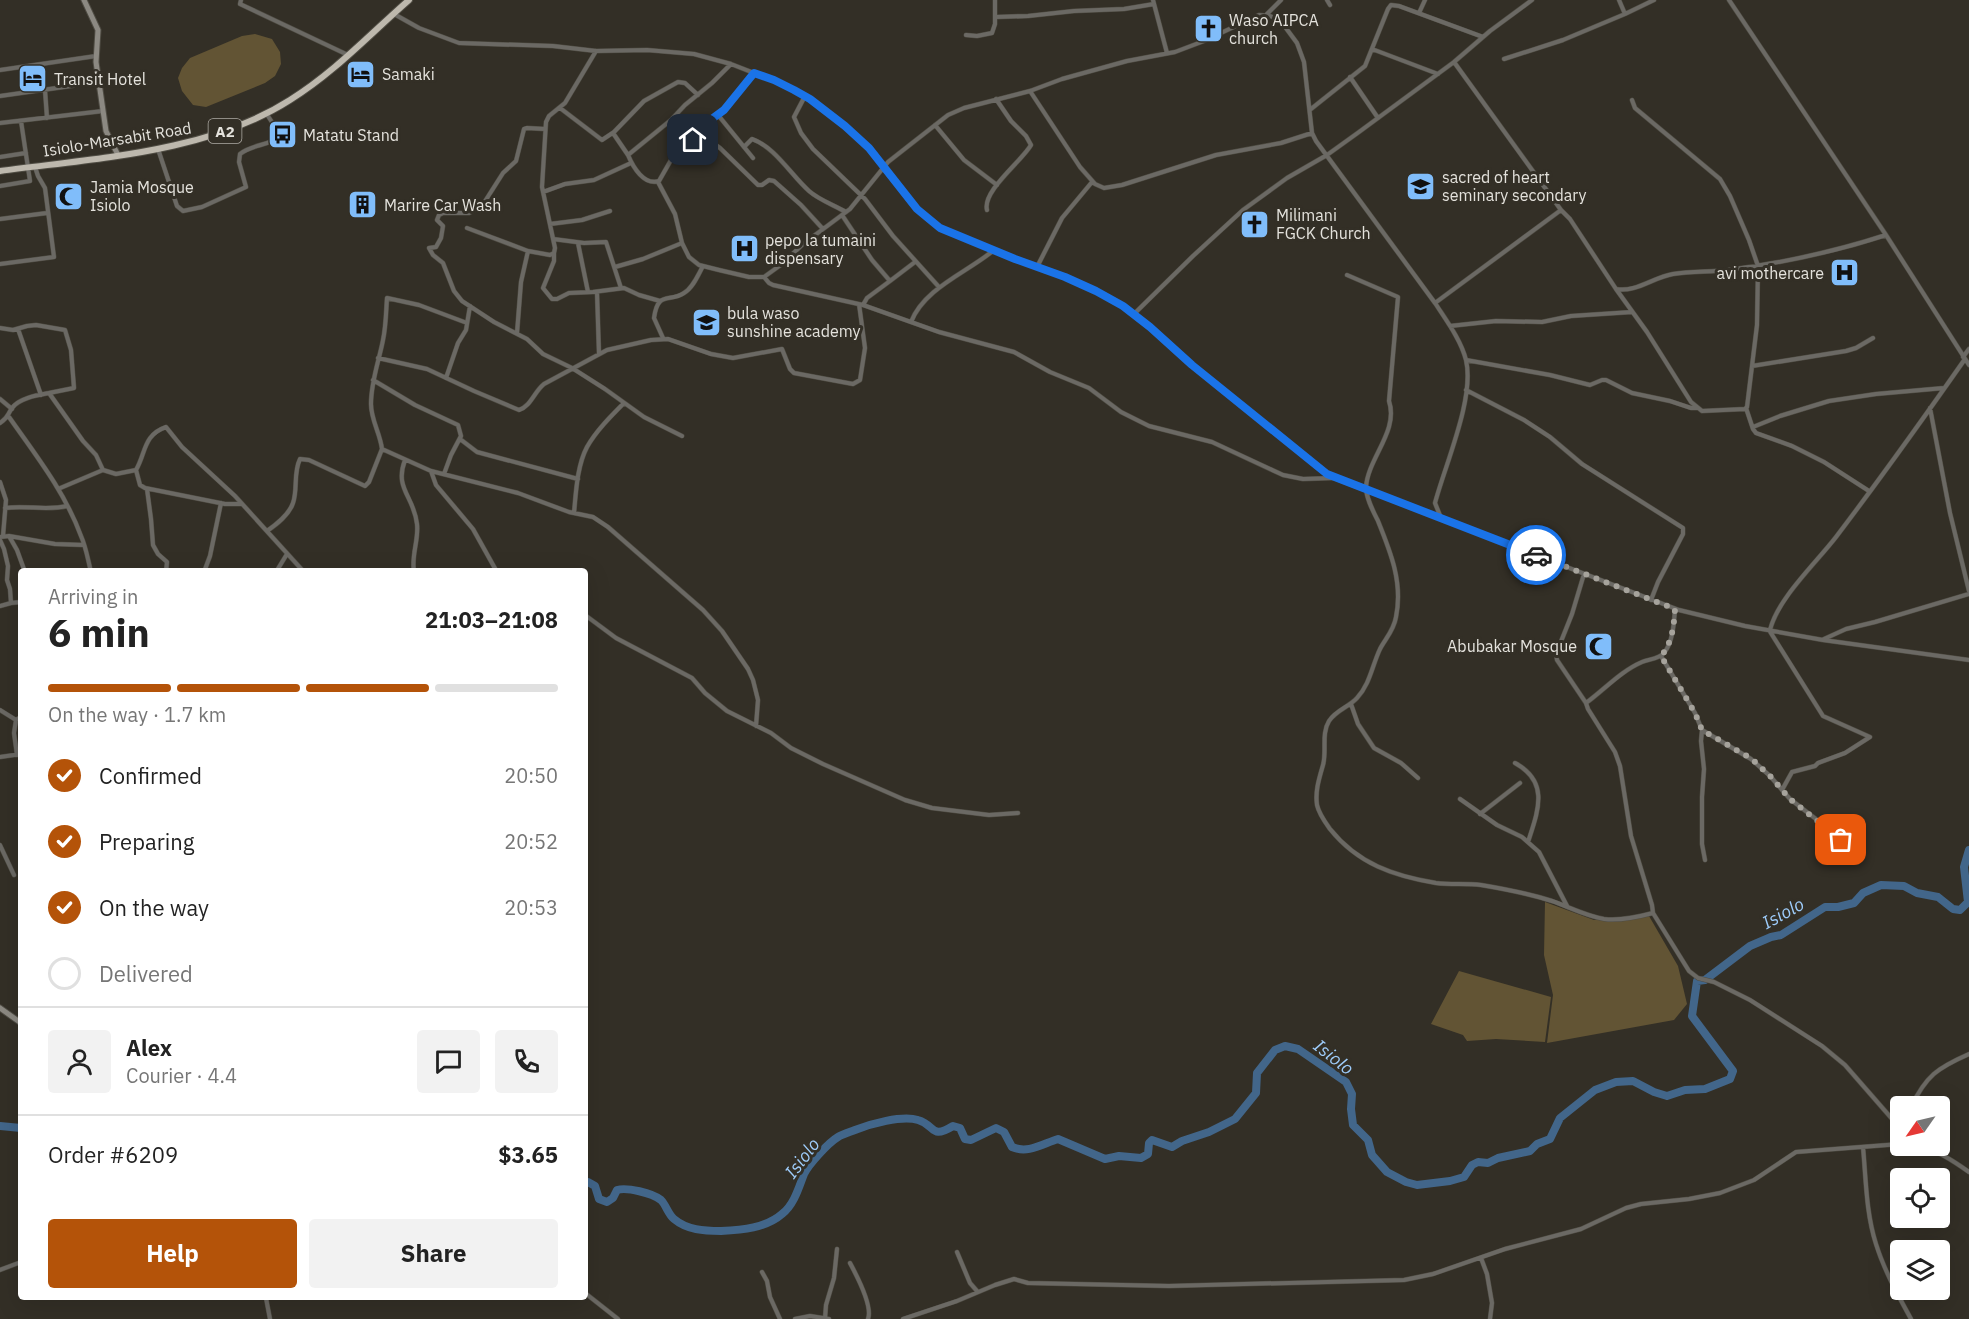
<!DOCTYPE html>
<html lang="en">
<head>
<meta charset="utf-8">
<style>
  :root { --surface:#fff; --page:#f2f2f2; --text:#222; --muted:#767676; --line:#e0e0e0; --accent:#b45309 }
  body { margin:0; font-family:"IBM Plex Sans",sans-serif; background:var(--page); color:var(--text); height:100vh; display:flex; flex-direction:column; font-size:22px; white-space:nowrap }
  * { box-sizing:border-box; margin:0 }
  p { font-size:20px; color:var(--muted) }
  .icon { flex:none; width:33px; height:33px; fill:none; stroke:currentColor; stroke-width:2; stroke-linecap:round; stroke-linejoin:round }
  .map { position:relative; flex:1; overflow:hidden }
  .drawer { position:absolute; left:18px; top:568px; width:570px; height:732px; display:flex; flex-direction:column; background:var(--surface); border-radius:6px; box-shadow:0 6px 24px #0002 }
  .drawer>* { flex:none }
  .needle { width:39px; rotate:236deg }
  .buttons { position:absolute; left:1890px; top:1096px; display:grid; gap:12px }
  .buttons a { display:grid; place-items:center; width:60px; height:60px; border-radius:6px; background:var(--surface); box-shadow:0 6px 24px #0002; font-size:30px }
  .pin { position:absolute; display:grid; place-items:center; width:51px; height:51px; color:#fff; margin:-26px; border-radius:12px; box-shadow:0 3px 9px #0006 }
  .courier { position:absolute; display:grid; place-items:center; width:60px; height:60px; margin:-30px; border:4px solid #1a73e8; border-radius:50%; background:#fff; color:#222; box-shadow:0 2px 8px #0007 }
  .summary em { font-style:normal; font-weight:700 }
  .summary div { display:flex; flex-direction:column-reverse }
  .summary { display:flex; align-items:center; justify-content:space-between; height:102px; padding:0 30px }
  h1 { font-size:39px; font-weight:700; line-height:45px }
  .bar { display:grid; grid-template-columns:repeat(4,1fr); gap:9px 6px; align-content:center; height:72px; padding:0 30px }
  .bar i { height:8px; border-radius:4px; background:var(--line) }
  .bar .selected { background:var(--accent) }
  .bar p { grid-column:span 4 }
  .line { display:flex; align-items:center; gap:15px; padding:0 30px; border-top:2px solid var(--line) }
  .line div { flex:1 }
  .round { display:grid; place-items:center; flex:none; width:63px; height:63px; border-radius:6px; background:var(--page) }
  ol { padding:0 30px; list-style:none }
  li { display:flex; align-items:center; gap:18px; height:66px }
  li p { margin-inline-start:auto }
  li .icon { padding:6px; border-radius:50%; background:var(--accent); color:#fff; stroke-width:4 }
  li:last-child { color:var(--muted) }
  li i { width:33px; height:33px; border:3px solid var(--line); border-radius:50% }
  .button { display:flex; gap:12px; margin-top:auto; padding:12px 30px }
  .button a { flex:1; height:69px; border-radius:6px; background:var(--accent); color:#fff; font-size:24px; font-weight:700; line-height:69px; text-align:center }
  .button a+a { background:var(--page); color:var(--text) }
  .map>svg:first-child { display:block }
  .green { fill:#625434 }
  .lines { fill:none; stroke-linecap:round; stroke-linejoin:round }
  .river { stroke:#42668a; stroke-width:8 }
  .street-casing { stroke:#4f4c43; stroke-width:5 }
  .secondary-casing { stroke:#4f4c43; stroke-width:7 }
  .highway-casing { stroke:#4f4c43; stroke-width:8 }
  .street { stroke:#6b6964; stroke-width:4 }
  .secondary { stroke:#8c8982; stroke-width:5 }
  .highway { stroke:#bdb8ad; stroke-width:6 }
  .done { stroke:#a6a39c; stroke-width:6; stroke-dasharray:0 10.8 }
  .route { stroke:#1a73e8; stroke-width:8 }
  .labels { text-anchor:middle; dominant-baseline:central; stroke-width:6; stroke-linejoin:round; paint-order:stroke }
  .shield { fill:#332f26; stroke:#afaca5; stroke-width:1.5 }
  .shield-label { font-size:15px; font-weight:bold; fill:#e4e2dc }
  .poi-label { font-size:16px; fill:#e4e2dc; stroke:#332f26; text-anchor:start }
  .street-label { font-size:16px; fill:#e4e2dc; stroke:#332f26 }
  .water-label { font-size:18px; font-style:italic; fill:#9eccfa; stroke:#332f26 }
</style>
</head>
<body>
<div class="map">
<svg width="1969" height="1319" viewBox="0 0 1969 1319">
  <rect width="100%" height="100%" fill="#332f26"/>
  <path class="green" d="M255 34 272 39 280 52 281 64 275 76 265 83 206 107 193 105 182 91 178 78 182 68 190 58 242 36Z
    M1545 902 1594 920 1649 916 1678 966 1687 1004 1674 1020 1547 1043 1553 995 1544 955Z
    M1459 971 1551 997 1545 1042 1496 1039 1467 1041 1463 1035 1431 1024Z"/>
  <g class="lines">
    <path class="river" d="M0 1126 21 1128
      M585 1183 588 1182 595 1186 599 1199 607 1202 613 1198 617 1190C627 1187 652 1193 661 1200 666 1205 668 1214 674 1219 687 1230 704 1231 721 1231 742 1230 766 1228 782 1214 794 1205 799 1187 804 1174 809 1164 828 1143 838 1137 843 1134 850 1132 855 1130 870 1124 902 1115 918 1120 936 1125 930 1140 953 1126L960 1128 965 1139 971 1140 996 1128 1004 1132 1012 1147C1028 1154 1042 1144 1058 1139L1105 1159 1119 1156 1141 1158 1148 1154 1149 1143 1152 1140 1172 1147 1182 1141 1209 1132 1235 1119 1256 1093 1257 1073 1275 1050 1285 1046 1298 1049 1346 1082 1352 1094 1351 1109 1353 1125 1368 1140 1372 1155 1387 1172 1406 1182 1417 1185 1450 1181 1464 1177 1472 1165 1478 1162 1488 1163 1498 1158 1530 1151 1537 1144 1550 1139 1560 1118 1595 1090 1616 1082 1633 1081 1654 1092 1667 1096 1685 1090 1705 1089 1730 1079 1733 1071 1692 1016 1697 981 1705 980 1750 946 1771 937 1781 935 1825 907H1838L1854 903 1863 893 1881 885 1904 886 1917 893 1938 897 1953 909 1960 910 1968 902 1964 867 1969 850"/>
    <defs>
      <path id="street" d="M241 0 240 4 348 55
        M1153 0 1167 53
        M1327 0 1330 5
        M1619 0 1625 14 1654 0
        M1729 0 1886 235 1969 365
        M1419 13 1425 0
        M394 14 419 28 459 43 553 46 596 51 647 50 694 54 731 64 787 86 810 99 862 141 911 203 927 219 947 232 1065 277 1096 291 1123 306 1143 321 1192 365 1317 467 1334 478 1679 610 1745 626 1823 640 1969 660
        M1267 14 1281 0
        M996 17 1028 16 1074 11 1124 9 1154 4
        M966 35 977 36 992 33 995 24V0
        M1372 49 1438 74
        M1504 59 1563 40 1625 14
        M1454 62 1561 210
        M731 64 712 83 685 105 671 120 628 155C633 167 644 186 659 181L675 153 693 140 705 124 724 110 754 73
        M0 70 96 56
        M1350 77 1378 118
        M45 90 47 118
        M1030 91 1080 167 1095 184 1104 188 1122 185 1216 155 1281 143 1312 133
        M0 96 99 82
        M805 96 794 117 801 133 813 149 865 199 893 236 939 287
        M560 108 602 140 614 132 644 101 678 82 685 83 698 95
        M1311 109 1365 66 1388 9 1391 5 1399 6 1483 37
        M718 115 753 158
        M0 123 103 111
        M935 125 964 160 997 185
        M545 129 527 128 524 129 516 161 503 173 482 206 469 213H443L439 215 437 220 443 226 441 238 436 247 429 248 433 255 443 263 454 291 462 301 494 322 527 339 543 354 572 368 605 389 644 417 682 436
        M613 133 628 155
        M699 133 720 148 758 185H762L769 180 774 181 801 205 823 229
        M744 147 752 139C775 147 791 175 809 191 819 200 834 205 846 212
        M158 149 177 206 183 211 202 207 246 187 239 162 240 154C252 144 269 146 281 136L266 113
        M0 157 26 153
        M658 182 675 214 682 243 689 257 699 265 719 270 749 277H764L782 264 803 244 850 209 888 162 948 115 964 108 1030 91 1062 79 1127 61 1175 52 1204 41 1259 15 1270 16 1280 20 1297 43 1304 62 1312 133 1316 141 1435 303C1446 320 1461 340 1466 360 1475 398 1445 465 1435 503L1441 518
        M0 186 30 181 21 121
        M543 192 565 184 594 180 631 163
        M987 210C982 191 1022 161 1031 145L1026 136 1011 121 996 99
        M842 215 872 260 890 281 915 262
        M0 219 47 213
        M550 224 582 220 610 211
        M467 228 528 251 550 255 554 253 555 248 542 187 546 122 549 116 565 103 596 51
        M553 239 584 243 606 242 621 288
        M578 243 588 292
        M554 253V261L543 288 552 299H557L569 293 593 292 624 288 639 295 660 301
        M0 264 54 257 45 188 38 176 35 167
        M615 267 643 259 682 243
        M1037 267 1062 218 1092 182
        M1347 275 1398 297 1389 401C1399 431 1368 458 1366 487 1366 498 1373 511 1378 521 1391 553 1403 583 1396 617 1394 630 1386 638 1380 649 1372 666 1370 684 1357 698 1349 707 1336 710 1329 721 1321 734 1327 751 1323 765 1319 779 1315 791 1317 805 1319 814 1325 822 1330 829 1358 864 1394 876 1436 883 1451 885 1466 883 1481 885 1505 889 1530 894 1552 901 1569 907 1586 916 1604 919 1619 921 1638 917 1653 913
        M764 277 769 283 773 285 863 305 939 332 1014 352 1050 372 1089 388 1121 412 1149 426 1212 442 1283 475 1303 479 1333 478
        M1616 289 1647 332 1691 402 1702 411 1745 409 1747 407 1757 325 1758 266 1749 240 1730 196 1720 179 1635 108 1632 100
        M597 292 599 354
        M1435 303 1561 210 1570 219 1616 289C1635 293 1654 277 1673 274 1691 271 1710 272 1728 270 1782 263 1834 252 1886 235
        M863 305 867 298 890 281
        M1134 314 1193 256 1243 210 1287 178 1327 155 1359 132 1454 62 1490 31 1532 0
        M911 322C924 288 968 272 994 250
        M467 323 419 305 387 298C386 312 386 326 383 340 379 361 371 381 371 404 371 420 380 433 382 449L431 471 518 493 569 512 593 517 608 527 703 610 722 631 748 669 753 680 758 700 756 726
        M1450 326 1496 321 1542 322 1571 316 1632 312
        M0 328 13 330 27 326 36 325 65 330 71 350 74 388 49 393
        M18 329 41 395
        M517 333 521 282 528 251
        M663 338 654 318C658 290 669 303 684 293 693 288 698 275 703 266
        M1963 357 1969 349
        M378 358 427 369 474 391 519 410C531 406 534 392 544 384L607 350 651 340 668 339 711 354 733 358 782 349 790 369 794 373 853 384 860 380 865 348 859 304
        M1466 360 1550 375 1590 385 1602 380H1606L1632 393 1670 401 1691 408H1697
        M1752 366 1846 351 1856 348 1873 338
        M446 378 458 343 466 330 470 306
        M373 380 415 405 458 425 461 436 451 455 444 474
        M1466 390 1524 420 1550 437 1582 464 1683 528V534L1658 582 1651 600
        M0 399 12 409
        M1746 408 1753 429 1756 433 1792 446 1824 462 1869 491
        M1930 408 1950 513 1969 591
        M9 417C35 454 65 492 81 536 86 547 88 560 91 572
        M0 423C9 417 7 415 12 408 19 398 38 395 49 393L83 441 96 455 103 470 116 474 136 470C146 453 143 435 166 427L182 447 235 496 304 572
        M1753 427 1780 416 1829 401 1876 394 1944 388
        M460 439 477 452 578 479
        M405 460C394 489 414 496 417 524 419 540 411 555 414 572
        M136 470 140 485 145 488 225 504H242
        M431 471 436 485 473 529 497 572
        M0 482 6 500 3 536
        M58 489 103 470
        M147 489 151 519 153 545 158 554 167 562 166 572
        M5 508C26 505 47 511 67 506
        M574 513C576 492 577 466 587 447 596 431 611 416 624 403
        M267 531C277 524 289 515 293 503 298 489 293 473 300 459L309 460 365 486 369 482 382 449
        M9 536 17 550 25 572
        M0 537 9 536 55 544 84 545
        M0 540 4 549 8 566 7 580 10 589 11 603 21 602
        M204 572 210 556 221 503
        M276 572 287 554
        M1584 574 1572 614 1556 654 1557 660 1586 703 1588 709 1615 752 1620 766 1631 836 1652 905 1653 913 1689 971 1698 978 1714 982 1750 1000 1822 1046 1845 1065 1900 1128
        M0 606 11 603
        M585 615 616 638 692 678 705 693 727 711 771 733 791 748 823 764 905 800 932 808 989 815 1018 813
        M1769 630 1823 716 1870 737 1845 753 1818 763 1815 766 1792 772 1782 790
        M1770 630C1778 598 1816 563 1836 537 1880 479 1923 419 1965 359
        M1824 639 1846 629 1875 622 1969 594
        M1661 656 1695 713 1702 730 1701 741 1704 769 1702 797V844L1705 860
        M1586 703C1605 689 1621 671 1642 662 1649 659 1659 659 1664 653 1673 642 1674 623 1675 609
        M1351 704 1358 724 1374 748 1401 763 1418 778
        M0 710 16 720
        M1702 730 1751 759 1770 776 1790 799 1847 843
        M17 755 14 733 16 720 21 717
        M0 757 21 754
        M1515 763C1550 782 1538 811 1528 842
        M1460 799 1497 825 1522 837 1539 852 1567 906
        M1480 814 1520 783
        M0 845 14 875
        M1911 1107C1926 1076 1937 1068 1969 1054
        M1917 1146C1937 1150 1952 1160 1969 1172
        M1863 1147C1866 1179 1866 1213 1876 1244 1884 1270 1898 1295 1911 1319
        M957 1252 970 1283 977 1291
        M1481 1258 1487 1274 1492 1303 1490 1319
        M850 1263C857 1276 873 1306 868 1319
        M0 1270 21 1262
        M762 1272 767 1281 770 1297 780 1319
        M585 1293 618 1319
        M266 1298 270 1319
        M795 1319 810 1316 829 1319
        M825 1319 826 1305 834 1278 837 1249
        M903 1319 957 1301 995 1285 1014 1279 1028 1283 1169 1286 1404 1280 1433 1274 1505 1249 1581 1229 1626 1208 1641 1204 1689 1199 1720 1193 1754 1180 1796 1152 1900 1144"/>
      <path id="secondary" d="M84 0 98 30 96 62 106 131 118 155
        M0 1008 21 1023"/>
      <path id="highway" d="M0 171C96 158 207 153 290 100 335 72 370 34 409 0"/>
    </defs>
    <use href="#street" class="street-casing"/>
    <use href="#secondary" class="secondary-casing"/>
    <use href="#highway" class="highway-casing"/>
    <use href="#street" class="street"/>
    <use href="#secondary" class="secondary"/>
    <use href="#highway" class="highway"/>
  </g>
  <g class="lines">
    <path class="done" d="M1536 555 1675 609C1674 625 1672 644 1661 656L1695 713 1702 730 1752 759 1770 776 1790 799 1841 840"/>
    <path class="route" d="M693 140 705 124 724 110 754 73 774 80 794 90 810 99 845 126 869 148 917 209 940 228 1015 259 1065 277 1096 291 1123 306 1150 327 1192 365 1327 474 1536 555"/>
  </g>
  <defs>
    <symbol id="church-square" viewBox="-11 -11 22 22"><rect x="-9" y="-9" width="18" height="18" rx="4" fill="#80bdfa" stroke="#332f26"/><path d="M-1.2-6h2.4v3.5h3.3v2.4h-3.3V6h-2.4V-.1h-3.3v-2.4h3.3Z" fill="#111"/></symbol>
    <symbol id="hotel-square" viewBox="-11 -11 22 22"><rect x="-9" y="-9" width="18" height="18" rx="4" fill="#80bdfa" stroke="#332f26"/><path d="M-6-4.5h1.5V1H6V5H4.5V3h-9V5H-6ZM-4 0a1.8 1.8 0 1 1 3.6 0ZM.5 0V-2.5h3Q6-2.5 6 0Z" fill="#111"/></symbol>
    <symbol id="bus-square" viewBox="-11 -11 22 22"><rect x="-9" y="-9" width="18" height="18" rx="4" fill="#80bdfa" stroke="#332f26"/><path d="M-5-6H5V4H4V6H2V4H-2V6H-4V4H-5ZM-3.5-4V0h7V-4ZM-3.5 1.2v1.5H-2V1.2ZM2 1.2v1.5H3.5V1.2Z" fill="#111"/></symbol>
    <symbol id="school-square" viewBox="-11 -11 22 22"><rect x="-9" y="-9" width="18" height="18" rx="4" fill="#80bdfa" stroke="#332f26"/><path d="M0-5L7-2L0 1L-7-2ZM-4 1L0 2.5L4 1V4Q0 6-4 4Z" fill="#111"/></symbol>
    <symbol id="mosque-square" viewBox="-11 -11 22 22"><rect x="-9" y="-9" width="18" height="18" rx="4" fill="#80bdfa" stroke="#332f26"/><path d="M3.5-4.9A6 6 0 1 0 3.5 4.9A5 5 0 1 1 3.5-4.9Z" fill="#111"/></symbol>
    <symbol id="building-square" viewBox="-11 -11 22 22"><rect x="-9" y="-9" width="18" height="18" rx="4" fill="#80bdfa" stroke="#332f26"/><path d="M-4-6H4V6H1V3H-1V6H-4ZM-2.5-4.3h1.7v1.8h-1.7ZM.8-4.3h1.7v1.8H.8ZM-2.5-1h1.7V.8h-1.7ZM.8-1h1.7V.8H.8Z" fill="#111"/></symbol>
    <symbol id="hospital-square" viewBox="-11 -11 22 22"><rect x="-9" y="-9" width="18" height="18" rx="4" fill="#80bdfa" stroke="#332f26"/><path d="M-5-5h3v3.5h4V-5h3V5h-3V1.5h-4V5h-3Z" fill="#111"/></symbol>
  </defs>
  <g fill-rule="evenodd">
    <use href="#church-square" x="1192" y="12" width="33" height="33"/>
    <use href="#hotel-square" x="344" y="58" width="33" height="33"/>
    <use href="#hotel-square" x="16" y="62" width="33" height="33"/>
    <use href="#bus-square" x="266" y="118" width="33" height="33"/>
    <use href="#school-square" x="1404" y="170" width="33" height="33"/>
    <use href="#mosque-square" x="52" y="180" width="33" height="33"/>
    <use href="#building-square" x="346" y="188" width="33" height="33"/>
    <use href="#church-square" x="1238" y="208" width="33" height="33"/>
    <use href="#hospital-square" x="728" y="232" width="33" height="33"/>
    <use href="#hospital-square" x="1828" y="256" width="33" height="33"/>
    <use href="#school-square" x="690" y="306" width="33" height="33"/>
    <use href="#mosque-square" x="1582" y="630" width="33" height="33"/>
  </g>
  <g class="labels">
    <rect class="shield" x="208.5" y="119" width="33" height="24" rx="4.5"/>
    <g class="shield-label">
      <text x="225" y="131">A2</text>
    </g>
    <g class="poi-label">
      <text x="1229" y="20">Waso AIPCA<tspan x="1229" dy="18">church</tspan></text>
      <text x="382" y="74">Samaki</text>
      <text x="54" y="79">Transit Hotel</text>
      <text x="303" y="135">Matatu Stand</text>
      <text x="1442" y="177">sacred of heart<tspan x="1442" dy="18">seminary secondary</tspan></text>
      <text x="90" y="187">Jamia Mosque<tspan x="90" dy="18">Isiolo</tspan></text>
      <text x="384" y="205">Marire Car Wash</text>
      <text x="1276" y="215">Milimani<tspan x="1276" dy="18">FGCK Church</tspan></text>
      <text x="765" y="240">pepo la tumaini<tspan x="765" dy="18">dispensary</tspan></text>
      <text x="1824" y="273" text-anchor="end">avi mothercare</text>
      <text x="727" y="313">bula waso<tspan x="727" dy="18">sunshine academy</tspan></text>
      <text x="1577" y="646" text-anchor="end">Abubakar Mosque</text>
    </g>
    <g class="street-label">
      <text transform="translate(117 139) rotate(-9)">Isiolo-Marsabit Road</text>
    </g>
    <g class="water-label">
      <text transform="translate(1783 913) rotate(-29)">Isiolo</text>
      <text transform="translate(1334 1057) rotate(38)">Isiolo</text>
      <text transform="translate(802 1158) rotate(-53)">Isiolo</text>
    </g>
  </g>
</svg>
<div class="buttons">
<a><svg class="needle" viewBox="-14 -14 28 28"><path d="M0-13l5 13h-10z" fill="#e53935"/><path d="M0 13l5-13h-10z" fill="#767676"/></svg></a>
<a><svg class="icon" aria-label="locate" viewBox="0 0 24 24"><circle cx="12" cy="12" r="6"/><path d="M12 2v4M12 18v4M2 12h4M18 12h4"/></svg></a>
<a><svg class="icon" aria-label="layers" viewBox="0 0 24 24"><path d="M12 4l9 5-9 5-9-5zM3 14l9 5 9-5"/></svg></a>
</div>
<div class="pin" style="left:1841px;top:840px;background:#ea580c"><svg class="icon" aria-label="bag" viewBox="0 0 24 24"><path d="M5 8h14l-1 12H6zM9 8a3 3 0 0 1 6 0"/></svg></div>
<div class="pin" style="left:693px;top:140px;background:#1f2937"><svg class="icon" aria-label="home" viewBox="0 0 24 24"><path d="M3 11l9-7 9 7M6 9v11h12V9"/></svg></div>
<div class="courier" style="left:1536px;top:555px"><svg class="icon" aria-label="car" viewBox="0 0 24 24"><path d="M5 17H2v-5l4-1 3-4h7l3 4 3 1v5h-3M9 17h6M6 11h13"/><circle cx="7" cy="17" r="2"/><circle cx="17" cy="17" r="2"/></svg></div>
<section class="drawer">
<div class="summary"><div><h1>6 min</h1><p>Arriving in</p></div><em>21:03–21:08</em></div>
<div class="bar"><i class="selected"></i><i class="selected"></i><i class="selected"></i><i></i><p>On the way · 1.7 km</p></div>
<ol>
<li><svg class="icon" aria-label="check" viewBox="0 0 24 24"><path d="M5 12l5 5 9-10"/></svg>Confirmed<p>20:50</p></li>
<li><svg class="icon" aria-label="check" viewBox="0 0 24 24"><path d="M5 12l5 5 9-10"/></svg>Preparing<p>20:52</p></li>
<li><svg class="icon" aria-label="check" viewBox="0 0 24 24"><path d="M5 12l5 5 9-10"/></svg>On the way<p>20:53</p></li>
<li><i></i>Delivered</li>
</ol>
<div class="line" style="height:108px"><a class="round"><svg class="icon" aria-label="person" viewBox="0 0 24 24"><circle cx="12" cy="8" r="4"/><path d="M4 21q1-7 8-7t8 7"/></svg></a><div><b>Alex</b><p>Courier · 4.4</p></div><a class="round"><svg class="icon" aria-label="chat" viewBox="0 0 24 24"><path d="M4 5h16v11H9l-5 4z"/></svg></a><a class="round"><svg class="icon" aria-label="phone" viewBox="0 0 24 24"><path d="M5 4h4l2 5-3 2q2 4 5 5l2-3 5 2v4C11 20 4 13 5 4z"/></svg></a></div>
<div class="line" style="height:78px"><div>Order #6209</div><b>$3.65</b></div>
<div class="button"><a>Help</a><a>Share</a></div>
</section>
</div>
</body>
</html>
